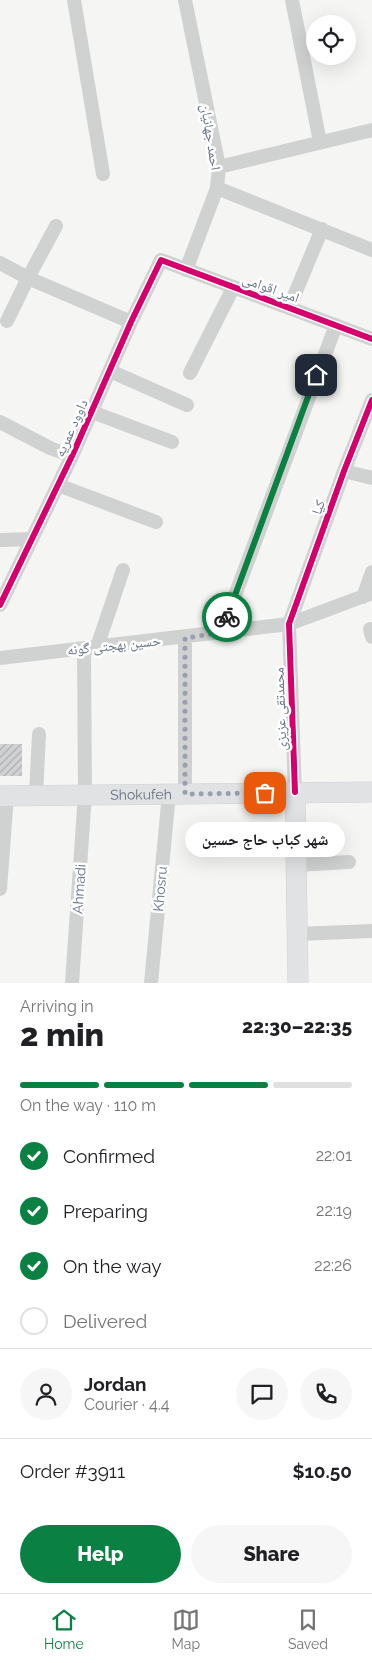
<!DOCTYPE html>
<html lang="en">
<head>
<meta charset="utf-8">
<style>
  :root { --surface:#fff; --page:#f6f6f6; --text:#202124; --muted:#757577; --line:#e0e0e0; --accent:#0b8043 }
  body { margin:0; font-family:Raleway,"Noto Naskh Arabic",sans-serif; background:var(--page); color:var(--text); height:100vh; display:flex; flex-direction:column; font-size:19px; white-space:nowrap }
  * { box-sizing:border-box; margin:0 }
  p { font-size:16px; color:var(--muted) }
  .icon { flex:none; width:28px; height:28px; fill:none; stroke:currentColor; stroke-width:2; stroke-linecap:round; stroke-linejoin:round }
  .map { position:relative; height:983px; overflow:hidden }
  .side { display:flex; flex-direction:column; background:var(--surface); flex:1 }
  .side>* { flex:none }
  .tools { position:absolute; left:306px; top:15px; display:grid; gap:10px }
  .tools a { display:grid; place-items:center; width:50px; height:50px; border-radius:50%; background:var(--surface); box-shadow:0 5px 20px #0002; font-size:25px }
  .pin { position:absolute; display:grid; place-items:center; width:42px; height:42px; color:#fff; margin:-21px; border-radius:10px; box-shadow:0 2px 8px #0006 }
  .courier { position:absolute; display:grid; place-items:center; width:50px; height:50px; margin:-25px; border:4px solid #0b8043; border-radius:50%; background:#fff; color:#222; box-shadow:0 1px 6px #0007 }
  .bubble { position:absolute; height:35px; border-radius:18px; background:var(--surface); box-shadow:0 5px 20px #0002; font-size:16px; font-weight:800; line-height:35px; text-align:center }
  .summary em { font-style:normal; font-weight:800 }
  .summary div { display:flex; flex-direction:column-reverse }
  .summary { display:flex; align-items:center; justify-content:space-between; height:85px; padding:0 20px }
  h1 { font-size:32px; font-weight:800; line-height:38px }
  .bar { display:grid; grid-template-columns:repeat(4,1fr); gap:8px 5px; align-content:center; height:60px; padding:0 20px }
  .bar i { height:6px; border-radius:4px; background:var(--line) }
  .bar .current { background:var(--accent) }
  .bar p { grid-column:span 4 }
  .line { display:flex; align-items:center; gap:12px; padding:0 20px; border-top:1px solid var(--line) }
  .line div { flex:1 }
  .round { display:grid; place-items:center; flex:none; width:52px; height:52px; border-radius:26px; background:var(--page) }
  ol { padding:0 20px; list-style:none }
  li { display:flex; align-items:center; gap:15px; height:55px }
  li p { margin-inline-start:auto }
  li .icon { padding:5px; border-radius:50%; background:var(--accent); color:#fff; stroke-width:4 }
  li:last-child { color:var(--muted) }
  li i { width:28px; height:28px; border:2px solid var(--line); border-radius:50% }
  .cta { display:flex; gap:10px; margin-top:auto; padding:10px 20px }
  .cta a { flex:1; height:58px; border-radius:30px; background:var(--accent); color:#fff; font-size:20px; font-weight:800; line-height:58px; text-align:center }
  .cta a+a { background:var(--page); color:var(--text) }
  .dock { display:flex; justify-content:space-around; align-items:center; height:70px; border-top:1px solid var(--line); background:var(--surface); font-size:14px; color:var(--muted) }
  .dock a { display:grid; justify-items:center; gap:2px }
  .dock .current { color:var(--accent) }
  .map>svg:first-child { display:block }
  .building { fill:url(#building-hatch) }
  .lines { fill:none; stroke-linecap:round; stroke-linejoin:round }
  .secondary-casing { stroke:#d1d3d3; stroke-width:21 }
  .minor { stroke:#d0d1d1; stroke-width:14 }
  .secondary { stroke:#e1e2e3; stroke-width:20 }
  .cycleway-casing { stroke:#fff; stroke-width:9 }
  .cycleway { stroke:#d6006c; stroke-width:6 }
  .done { stroke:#97a0ac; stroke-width:5; stroke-dasharray:0 9 }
  .route { stroke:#0b8043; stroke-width:6 }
  .labels { text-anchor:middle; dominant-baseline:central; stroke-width:5; stroke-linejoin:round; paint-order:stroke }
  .street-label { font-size:14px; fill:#657285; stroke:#fff }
</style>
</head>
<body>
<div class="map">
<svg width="372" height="983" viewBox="0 0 372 983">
  <defs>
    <pattern id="building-hatch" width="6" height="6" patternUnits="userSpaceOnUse" patternTransform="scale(1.25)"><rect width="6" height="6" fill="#d1d2d3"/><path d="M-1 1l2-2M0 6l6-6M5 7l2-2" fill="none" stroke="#adafb1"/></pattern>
  </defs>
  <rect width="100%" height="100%" fill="#f5f6f4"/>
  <path class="building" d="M0 744H22V776H0Z"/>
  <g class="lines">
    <defs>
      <g id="secondary">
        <path d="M295 792 298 983"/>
        <path id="s1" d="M0 796 372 792"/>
      </g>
    </defs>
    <use href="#secondary" class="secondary-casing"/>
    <path class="minor" d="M74 0 103 174
      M185 0 219 167 217 188 186 270
      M292 0 320 142
      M219 167 372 130
      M217 188 372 250
      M0 263 28 278 131 322
      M289 308 322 229
      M7 321 28 278 56 226
      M110 371 187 405
      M190 373 233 288
      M92 412 172 442
      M0 422 50 448 72 456
      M344 471 372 478
      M58 485 156 522
      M0 540 32 539
      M363 597 372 572
      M0 605 72 456 131 322 161 260 372 339
      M370 629 372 637
      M221 633 336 325
      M97 647 123 570
      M0 658 289 624 372 593
      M295 792 289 624 344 471 372 400
      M185 794V637
      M36 796 39 734
      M244 848 296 846
      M296 865 349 862
      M0 889 7 796
      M297 934 372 931
      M72 983 85 794 84 649
      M151 983 169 794"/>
    <use href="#secondary" class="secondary"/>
    <defs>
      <path id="cycleway" d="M0 605 72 456 131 322 161 260 372 339
        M295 792 289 624 344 471 372 400"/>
    </defs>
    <use href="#cycleway" class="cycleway-casing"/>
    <use href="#cycleway" class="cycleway"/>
  </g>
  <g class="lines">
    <path class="done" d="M227 617 220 633 185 638V794L265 793"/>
    <path class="route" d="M227 617 316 375"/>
  </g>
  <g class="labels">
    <g class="street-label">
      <text transform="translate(211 137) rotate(81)">احمد جهانیان</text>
      <text transform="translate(271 288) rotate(20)">امیر اقوامی</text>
      <text transform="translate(71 428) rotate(-66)">داوود عمریه</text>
      <text transform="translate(318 507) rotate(-70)">کیا</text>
      <text transform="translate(114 645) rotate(-6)">حسین بهجتی گونه</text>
      <text transform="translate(280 709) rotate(-92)">محمدتقی عزیزی</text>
      <text stroke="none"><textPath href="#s1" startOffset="141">Shokufeh</textPath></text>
      <text transform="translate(79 889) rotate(-86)">Ahmadi</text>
      <text transform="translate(160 889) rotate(-85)">Khosru</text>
    </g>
  </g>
</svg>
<div class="tools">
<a><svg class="icon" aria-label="locate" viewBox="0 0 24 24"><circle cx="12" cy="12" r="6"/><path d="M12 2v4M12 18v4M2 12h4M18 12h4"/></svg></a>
</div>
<div class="pin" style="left:265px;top:793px;background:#ea580c"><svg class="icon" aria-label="bag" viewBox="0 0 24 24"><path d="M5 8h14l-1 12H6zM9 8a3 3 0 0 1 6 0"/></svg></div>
<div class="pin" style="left:316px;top:375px;background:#1f2937"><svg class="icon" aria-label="home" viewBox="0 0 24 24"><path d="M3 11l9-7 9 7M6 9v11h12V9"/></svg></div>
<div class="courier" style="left:227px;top:617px"><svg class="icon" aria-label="bike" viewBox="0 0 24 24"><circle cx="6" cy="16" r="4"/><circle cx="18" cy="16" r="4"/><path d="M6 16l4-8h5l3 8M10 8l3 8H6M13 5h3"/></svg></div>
<div class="bubble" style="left:185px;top:822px;width:160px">شهر کباب حاج حسین</div>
</div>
<section class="side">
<div class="summary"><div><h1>2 min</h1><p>Arriving in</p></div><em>22:30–22:35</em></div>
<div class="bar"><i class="current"></i><i class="current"></i><i class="current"></i><i></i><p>On the way · 110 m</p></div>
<ol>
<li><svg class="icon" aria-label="check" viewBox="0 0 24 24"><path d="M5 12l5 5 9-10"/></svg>Confirmed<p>22:01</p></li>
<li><svg class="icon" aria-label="check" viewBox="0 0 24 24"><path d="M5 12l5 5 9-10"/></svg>Preparing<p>22:19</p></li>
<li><svg class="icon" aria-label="check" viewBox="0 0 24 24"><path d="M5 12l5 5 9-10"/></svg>On the way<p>22:26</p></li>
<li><i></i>Delivered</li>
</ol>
<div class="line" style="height:90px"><a class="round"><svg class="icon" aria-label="person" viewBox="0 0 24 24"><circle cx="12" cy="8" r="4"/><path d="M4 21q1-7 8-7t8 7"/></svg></a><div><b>Jordan</b><p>Courier · 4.4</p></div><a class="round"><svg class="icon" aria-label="chat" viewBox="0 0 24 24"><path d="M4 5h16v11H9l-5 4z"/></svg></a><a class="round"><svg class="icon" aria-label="phone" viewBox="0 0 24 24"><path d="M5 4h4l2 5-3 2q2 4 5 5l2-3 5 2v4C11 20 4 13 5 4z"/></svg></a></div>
<div class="line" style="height:65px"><div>Order #3911</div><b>$10.50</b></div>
<div class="cta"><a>Help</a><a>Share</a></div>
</section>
<nav class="dock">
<a class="current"><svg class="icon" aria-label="home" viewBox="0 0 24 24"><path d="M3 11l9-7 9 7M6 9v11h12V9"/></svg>Home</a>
<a><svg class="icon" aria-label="map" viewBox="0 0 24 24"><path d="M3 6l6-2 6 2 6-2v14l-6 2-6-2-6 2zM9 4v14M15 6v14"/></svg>Map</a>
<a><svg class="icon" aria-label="saved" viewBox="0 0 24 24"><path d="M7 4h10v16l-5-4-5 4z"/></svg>Saved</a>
</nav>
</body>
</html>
